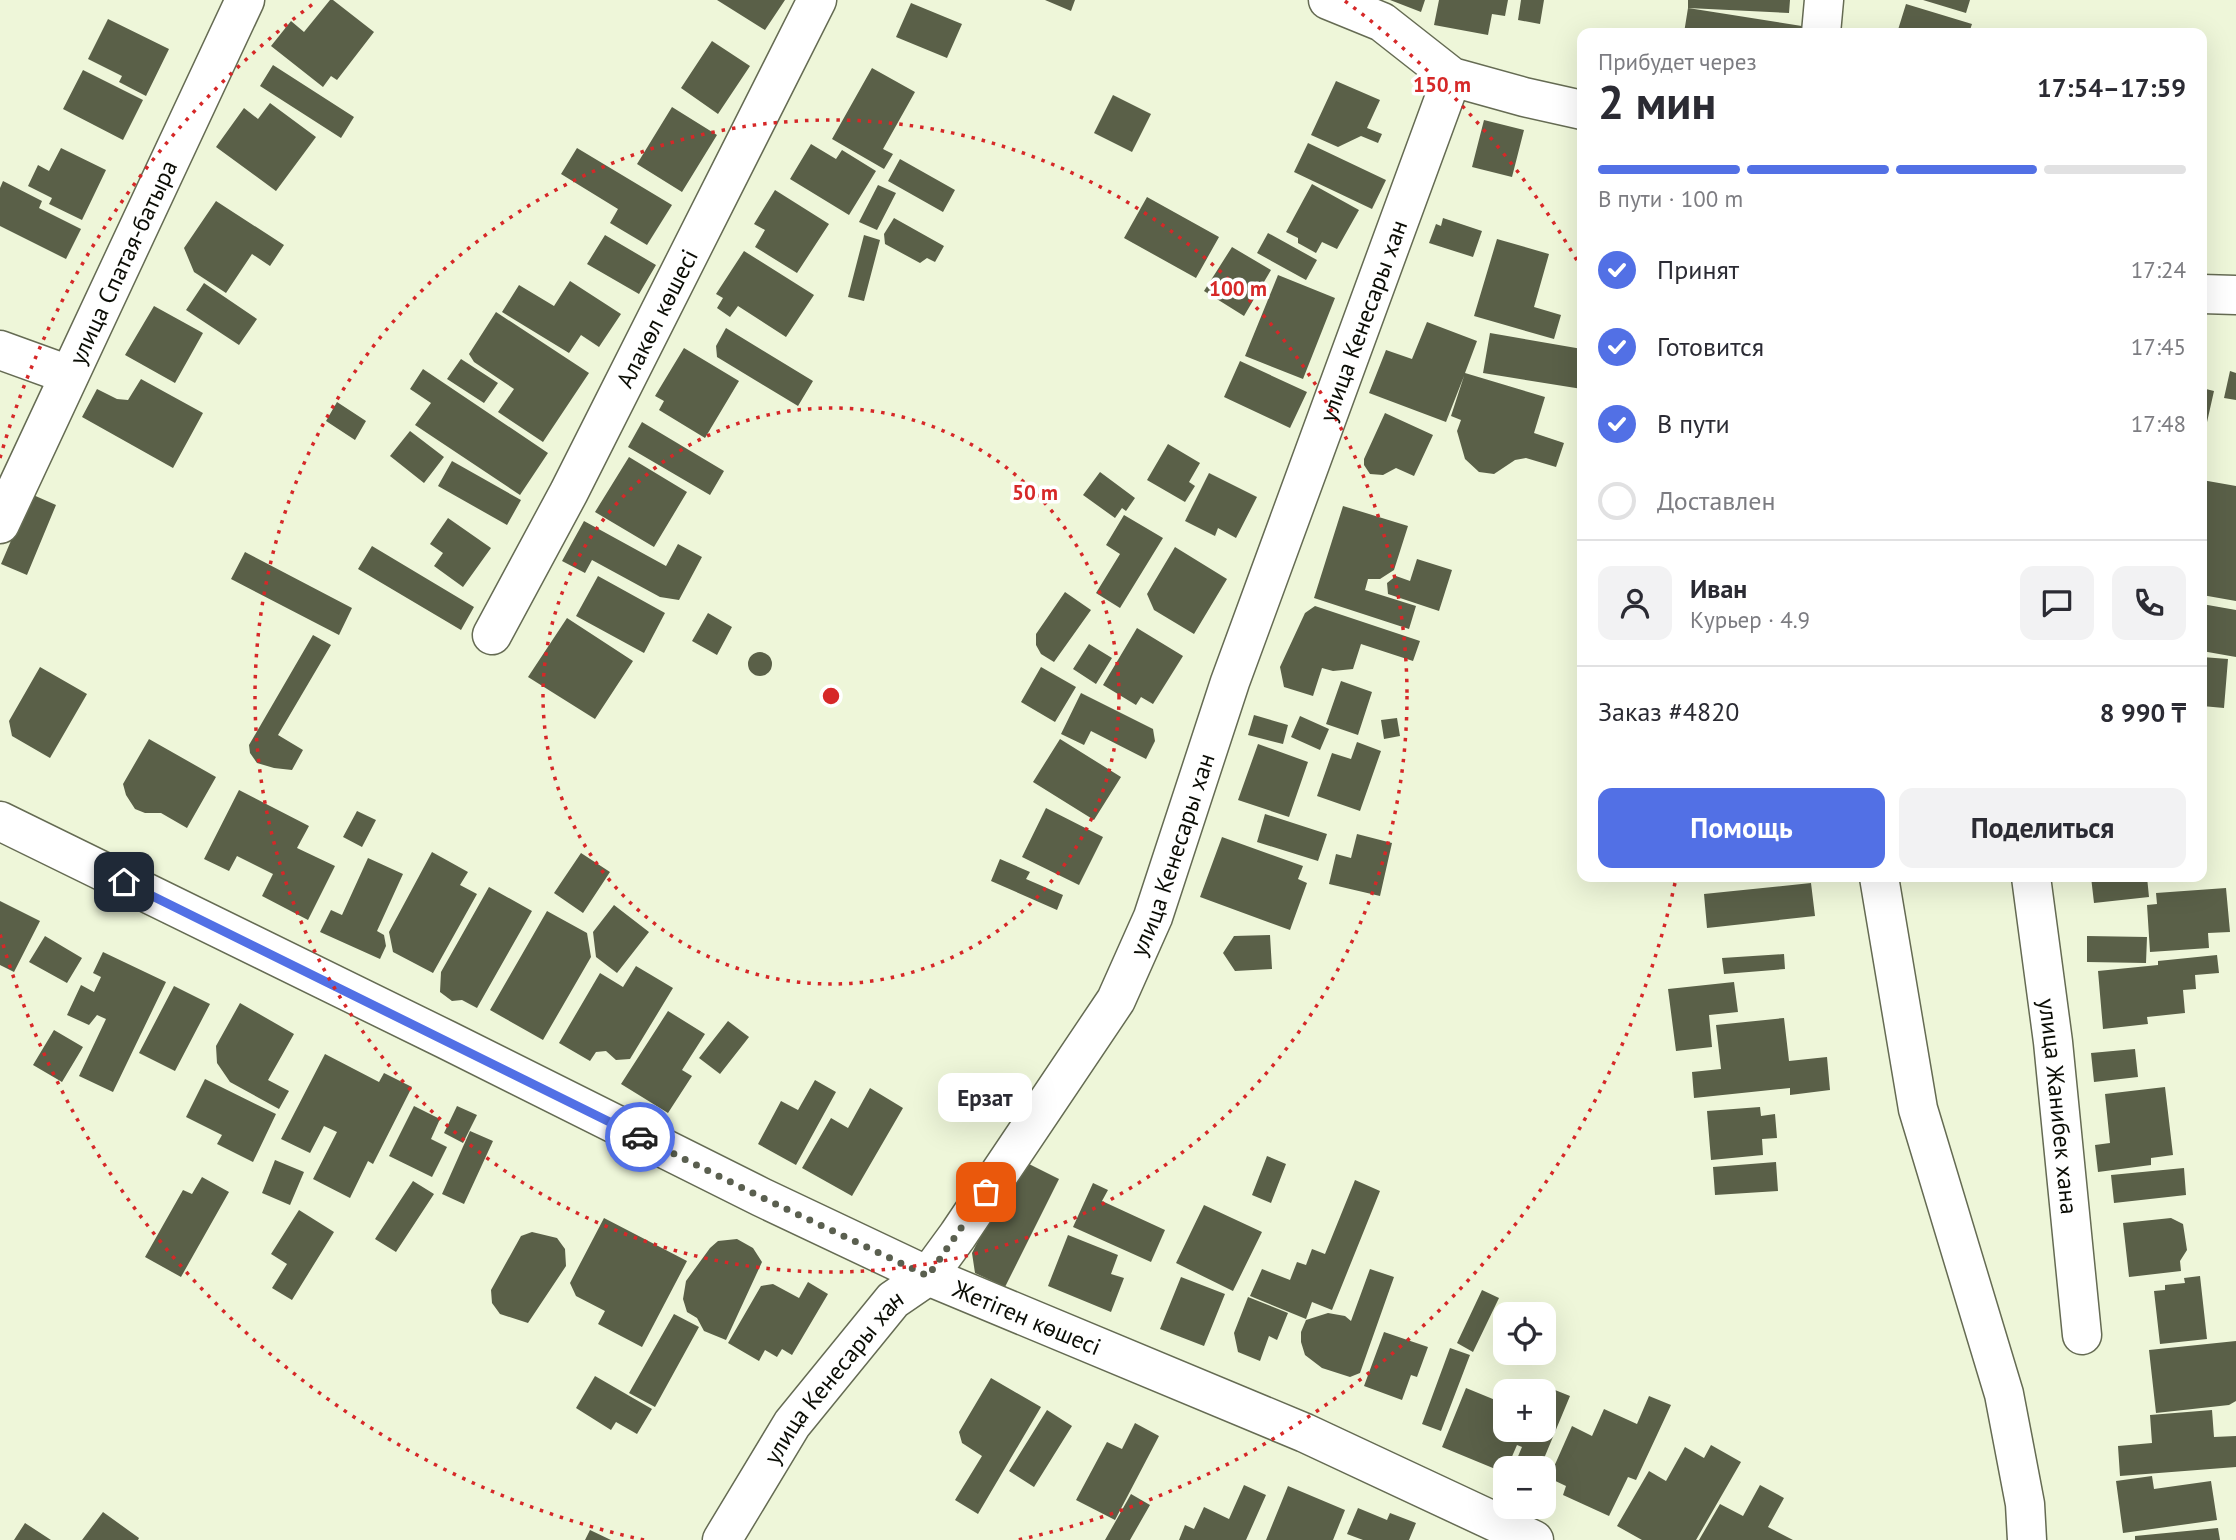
<!DOCTYPE html>
<html lang="ru">
<head>
<meta charset="utf-8">
<style>
  :root { --surface:#fff; --page:#f2f2f3; --text:#2b2b33; --muted:#7c7c81; --line:#e1e1e2; --accent:#5270e5 }
  body { margin:0; font-family:"PT Sans",sans-serif; background:var(--page); color:var(--text); height:100vh; display:flex; flex-direction:column; font-size:26px; white-space:nowrap }
  * { box-sizing:border-box; margin:0 }
  p { font-size:23px; color:var(--muted) }
  .icon { flex:none; width:38px; height:38px; fill:none; stroke:currentColor; stroke-width:2; stroke-linecap:round; stroke-linejoin:round }
  .map { position:relative; flex:1; overflow:hidden }
  .drawer { position:absolute; left:1577px; top:28px; width:630px; height:854px; display:flex; flex-direction:column; background:var(--surface); border-radius:14px; box-shadow:0 7px 28px #0002 }
  .drawer>* { flex:none }
  .tools { position:absolute; left:1493px; top:1302px; display:grid; gap:14px }
  .tools a { display:grid; place-items:center; width:63px; height:63px; border-radius:14px; background:var(--surface); box-shadow:0 7px 28px #0002; font-size:35px }
  .pin { position:absolute; display:grid; place-items:center; width:60px; height:60px; color:#fff; margin:-30px; border-radius:14px; box-shadow:0 4px 10px #0006 }
  .courier { position:absolute; display:grid; place-items:center; width:70px; height:70px; margin:-35px; border:5px solid #5270e5; border-radius:50%; background:#fff; color:#222; box-shadow:0 2px 9px #0007 }
  .bubble { position:absolute; height:49px; border-radius:14px; background:var(--surface); box-shadow:0 7px 28px #0002; font-size:23px; font-weight:700; line-height:49px; text-align:center }
  .head em { font-style:normal; font-weight:700 }
  .head div { display:flex; flex-direction:column-reverse }
  .head { display:flex; align-items:center; justify-content:space-between; height:119px; padding:0 21px }
  h1 { font-size:46px; font-weight:700; line-height:52px }
  .bar { display:grid; grid-template-columns:repeat(4,1fr); gap:10px 7px; align-content:center; height:84px; padding:0 21px }
  .bar i { height:9px; border-radius:5px; background:var(--line) }
  .bar .selected { background:var(--accent) }
  .bar p { grid-column:span 4 }
  .line { display:flex; align-items:center; gap:18px; padding:0 21px; border-top:2px solid var(--line) }
  .line div { flex:1 }
  .round { display:grid; place-items:center; flex:none; width:74px; height:74px; border-radius:14px; background:var(--page) }
  ol { padding:0 21px; list-style:none }
  li { display:flex; align-items:center; gap:21px; height:77px }
  li p { margin-inline-start:auto }
  li .icon { padding:7px; border-radius:50%; background:var(--accent); color:#fff; stroke-width:4 }
  li:last-child { color:var(--muted) }
  li i { width:38px; height:38px; border:4px solid var(--line); border-radius:50% }
  .primary-button { display:flex; gap:14px; margin-top:auto; padding:14px 21px }
  .primary-button a { flex:1; height:80px; border-radius:14px; background:var(--accent); color:#fff; font-size:28px; font-weight:700; line-height:80px; text-align:center }
  .primary-button a+a { background:var(--page); color:var(--text) }
  .map>svg:first-child { display:block }
  .building { fill:#5a6048 }
  .lines { fill:none; stroke-linecap:round; stroke-linejoin:round }
  .minor-casing { stroke:#656b53; stroke-width:41 }
  .minor { stroke:#fff; stroke-width:38 }
  .done { stroke:#5a5f4f; stroke-width:7; stroke-dasharray:0 12.6 }
  .route { stroke:#5270e5; stroke-width:9 }
  .ring { fill:none; stroke:#d62828; stroke-width:3.5; stroke-dasharray:3.5 7 }
  .labels { text-anchor:middle; dominant-baseline:central; stroke-width:7; stroke-linejoin:round; paint-order:stroke }
  .street-label { font-size:24px; fill:#0b0d05; stroke:#fff }
  .centre { fill:#d62828; stroke:#fff; stroke-width:3.5 }
  .ring-label { font-size:21px; text-anchor:middle; font-weight:bold; fill:#d62828; stroke:#fff; stroke-width:7; stroke-linejoin:round; paint-order:stroke }
</style>
</head>
<body>
<div class="map">
<svg width="2236" height="1540" viewBox="0 0 2236 1540">
  <rect width="100%" height="100%" fill="#eef6d9"/>
  <path class="building" d="M330 0H333L374 32 337 80 331 76 323 87 271 46 291 21 304 32Z
    M717 0H785L765 30Z
    M1045 0H1075L1071 11Z
    M1390 0H1425L1421 12Z
    M1439 0H1508L1505 16 1492 14 1488 35 1434 25Z
    M1521 0H1544L1540 24 1518 20Z
    M1688 0H1790L1789 13 1688 8Z
    M1923 0H1970L1966 13Z
    M911 3 962 24 947 58 896 37Z
    M1906 4 1972 24 1969 33H1897Z
    M1688 8 1808 27 1807 33H1684Z
    M108 19 169 49 146 96 119 82 122 76 88 59Z
    M712 41 750 66 718 114 681 88Z
    M273 65 354 117 341 138 260 86Z
    M872 68 915 92 883 149 893 154 884 169 832 139Z
    M83 70 143 100 123 140 63 109Z
    M1336 81 1380 100 1367 128 1382 134 1378 143 1361 136 1338 147 1311 135Z
    M1113 95 1151 114 1132 152 1094 133Z
    M270 103 316 137 276 191 216 147 244 108 258 119Z
    M672 107 717 135 682 192 637 164Z
    M1484 120 1524 130 1512 177 1472 167Z
    M1308 143 1386 180 1372 209 1294 172Z
    M811 144 836 159 842 150 876 171 849 215 790 179Z
    M61 148 106 170 82 220 49 204 52 198 28 186 38 165 49 171Z
    M577 148 672 205 647 245 610 223 618 209 561 174Z
    M900 159 955 190 943 212 888 181Z
    M3 181 42 201 39 208 81 229 66 259 0 226V188Z
    M1312 184 1359 210 1337 249 1322 242 1316 253 1298 243V238L1286 232Z
    M878 185 896 193 877 230 859 222Z
    M775 190 829 224 797 273 755 247 765 230 754 224Z
    M1147 197 1219 237 1196 278 1124 238Z
    M216 201 284 245 270 266 252 254 226 293 194 272 184 248Z
    M894 218 944 246 935 262 927 258 920 263 885 244 884 234Z
    M1443 218 1482 231 1473 257 1429 243 1436 224 1441 226Z
    M1268 233 1317 260 1306 280 1257 253Z
    M605 235 656 265 639 294 587 264Z
    M864 235 880 240 864 301 848 297Z
    M1497 239 1549 254 1534 307 1561 315 1554 339 1474 316Z
    M1232 247 1271 270 1244 316 1204 291Z
    M744 251 814 295 786 337 738 306 730 317 717 308 723 298 716 294Z
    M1278 275 1335 298 1303 379 1245 356Z
    M570 281 621 314 599 347 581 335 569 353 502 312 519 285 554 306Z
    M204 283 257 319 239 345 186 310Z
    M154 306 203 333 175 383 125 355Z
    M496 312 589 373 543 442 498 412 514 389 474 362 469 354Z
    M1427 322 1477 341 1465 373 1545 397 1534 433 1564 443 1556 467 1526 458 1515 460 1494 474 1479 472 1465 459 1457 431 1461 420 1451 416 1464 376 1446 422 1369 393 1386 350 1412 359Z
    M726 328 813 381 798 406 717 357 716 346Z
    M1490 333 1582 349V389L1483 373Z
    M684 348 739 381 705 438 659 410 664 401 655 396Z
    M461 359 498 383 484 403 447 379Z
    M1240 361 1307 392 1290 428 1224 397Z
    M423 369 548 453 520 495 415 425 431 403 410 389Z
    M2230 371 2236 373V400L2224 398Z
    M141 379 203 413 173 468 82 417 97 389 117 399 128 400Z
    M2202 388 2214 391 2203 440H2202Z
    M337 402 366 421 355 440 326 421Z
    M1385 413 1433 435 1414 476 1396 468 1383 475 1370 474 1364 465V459Z
    M642 422 724 471 710 495 628 447Z
    M410 431 444 457 424 483 390 456Z
    M1168 444 1200 463 1189 482 1195 486 1185 502 1147 480Z
    M629 457 687 492 654 547 595 512Z
    M452 461 521 500 507 525 438 486Z
    M1100 472 1135 498 1126 511 1122 508 1115 518 1083 495Z
    M1209 473 1257 497 1236 538 1218 528 1215 536 1185 521Z
    M2202 480 2236 486V601L2202 595Z
    M31 494 56 505 27 575 1 564Z
    M1343 506 1408 526 1394 570 1380 579H1368L1365 590 1416 606 1409 629 1314 598Z
    M1124 515 1163 538 1120 608 1096 593 1120 554 1106 545Z
    M448 518 491 548 463 587 434 566 443 553 430 544Z
    M584 521 666 566 678 544 702 557 679 600 660 597 592 560 585 573 562 561Z
    M372 546 474 607 461 630 358 569Z
    M1175 547 1227 579 1194 634 1154 610 1147 594Z
    M245 552 352 608 339 635 231 579Z
    M1417 559 1452 570 1439 611 1388 594 1387 583 1396 576 1410 581Z
    M598 576 665 613 644 653 576 616Z
    M1065 592 1091 610 1054 662 1041 654 1036 645V634Z
    M2202 604 2236 610V657L2202 651Z
    M1315 606 1420 641 1413 661 1361 644 1353 669 1333 671 1322 668 1313 696 1284 687 1280 667 1305 613Z
    M708 613 732 627 717 655 692 641Z
    M567 618 633 661 595 719 528 677Z
    M1137 628 1183 656 1153 704 1141 697 1136 705 1103 685Z
    M313 635 331 645 278 735 303 750 292 770 274 768 257 763 250 753 249 745Z
    M1089 644 1112 658 1096 684 1073 669Z
    M748 664a12 12 0 1 1 24 0a12 12 0 1 1-24 0Z
    M2202 657 2228 659 2224 708 2202 706Z
    M40 667 87 694 50 758 12 736 9 721Z
    M1041 667 1076 687 1055 722 1021 702Z
    M1341 681 1372 692 1358 735 1326 724Z
    M1081 693 1153 729 1155 741 1146 759 1091 731 1084 745 1061 734Z
    M1254 715 1288 725 1283 744 1248 735Z
    M1300 716 1329 729 1320 750 1291 737Z
    M1397 718 1400 736 1384 739 1381 720Z
    M149 739 216 777 187 828 161 813H145L135 809 126 795 123 784Z
    M1060 739 1121 777 1094 820 1033 782Z
    M1357 742 1381 751 1360 811 1317 796 1332 753 1351 759Z
    M1258 744 1308 762 1289 817 1238 800Z
    M239 790 309 826 297 848 335 866 308 920 262 896 273 874 237 856 229 871 204 859Z
    M1046 808 1103 837 1079 885 1022 857Z
    M357 811 376 820 362 847 343 837Z
    M1265 814 1327 834 1318 861 1257 842Z
    M1357 834 1392 843 1380 896 1329 884 1336 854 1351 858Z
    M1222 837 1303 866 1298 879 1307 883 1290 930 1200 897Z
    M432 852 468 872 460 885 477 894 433 973 393 952 389 932Z
    M581 853 610 872 583 913 554 893Z
    M368 858 403 874 377 931 384 935 386 946 380 959 320 932 331 910 342 915Z
    M1000 859 1030 872 1026 879 1063 895 1057 910 991 881Z
    M2091 877H2147L2149 897 2094 903Z
    M1811 883 1815 916 1707 928 1704 894Z
    M489 887 532 911 477 1008 462 1000 452 1001 440 992 441 972Z
    M2226 888 2230 932 2208 933 2209 948 2150 952 2147 905 2157 904 2156 893Z
    M0 901 40 921 14 972 0 965Z
    M614 905 649 932 617 973 596 957 593 932Z
    M547 911 587 933 591 957 543 1040 490 1010Z
    M1270 935 1272 969 1235 971 1223 953 1234 936Z
    M45 936 82 958 67 983 29 962Z
    M2087 936 2147 937 2146 963 2087 962Z
    M103 952 166 982 113 1092 79 1076 106 1019 97 1015 89 1025 67 1015 81 985 94 992 101 977 93 973Z
    M1784 954 1785 969 1724 974 1722 958Z
    M2217 955 2219 973 2195 975 2196 989 2183 990 2185 1013 2147 1017 2148 1024 2103 1029 2098 971 2158 965V961Z
    M636 966 673 988 630 1059 616 1060 606 1051 596 1052 590 1061 559 1043 600 973 623 987Z
    M1734 982 1738 1012 1709 1015 1712 1047 1676 1051 1668 989Z
    M174 986 210 1004 175 1071 139 1053Z
    M240 1003 294 1034 268 1080 289 1091 279 1109 230 1082 217 1063 216 1046Z
    M668 1011 705 1034 682 1070 692 1076 668 1113 621 1084Z
    M1784 1018 1789 1061 1827 1057 1830 1090 1790 1095V1088L1694 1098 1692 1072 1721 1069 1716 1025Z
    M728 1021 749 1037 720 1074 699 1058Z
    M54 1030 83 1047 62 1082 33 1065Z
    M2135 1049 2138 1077 2094 1082 2091 1053Z
    M325 1054 379 1082 384 1073 412 1087 373 1164 368 1161 350 1198 313 1179 337 1132 324 1126 310 1153 281 1139Z
    M205 1079 276 1114 253 1162 217 1144 222 1135 186 1117Z
    M815 1080 836 1092 796 1165 758 1144 781 1101 798 1110Z
    M2165 1087 2173 1155 2151 1158V1165L2098 1172 2095 1145 2110 1143 2105 1094Z
    M870 1088 903 1108 852 1196 802 1168 831 1118 848 1128Z
    M414 1106 440 1119 431 1139 447 1147 432 1177 389 1156Z
    M457 1106 477 1115 463 1143 444 1133Z
    M1760 1107 1761 1116 1775 1114 1777 1138 1762 1139 1763 1155 1711 1160 1707 1111Z
    M470 1131 493 1141 464 1204 442 1194Z
    M1267 1156 1286 1164 1271 1203 1252 1195Z
    M1019 1159 1059 1179 1005 1287 975 1273 972 1253Z
    M275 1160 304 1172 290 1205 262 1193Z
    M1776 1162 1778 1191 1715 1195 1713 1167Z
    M2184 1168 2186 1195 2114 1203 2111 1175Z
    M202 1177 229 1192 181 1277 145 1257 183 1190 192 1194Z
    M1355 1180 1380 1191 1332 1310 1312 1302 1306 1319 1250 1296 1262 1269 1290 1280 1297 1262 1306 1265 1312 1249 1325 1254Z
    M413 1181 434 1194 396 1252 375 1239Z
    M1093 1183 1108 1190 1102 1201 1165 1230 1151 1262 1073 1227Z
    M1204 1205 1262 1232 1233 1291 1176 1263Z
    M299 1210 334 1232 292 1300 272 1288 287 1264 271 1254Z
    M604 1218 687 1261 642 1347 598 1324 605 1311 576 1296 570 1283Z
    M2171 1218 2183 1224 2187 1250 2180 1261 2181 1271 2129 1277 2123 1223Z
    M532 1232 557 1238 565 1249 566 1266 528 1323 500 1314 492 1303 491 1290 521 1236Z
    M1068 1235 1118 1255 1111 1274 1124 1278 1111 1312 1048 1286Z
    M737 1239 753 1248 762 1262 726 1340 704 1331 697 1318 687 1312 683 1299 686 1281 710 1248 718 1241Z
    M1370 1269 1394 1277 1360 1373 1350 1377 1322 1368 1305 1355 1301 1342V1332L1306 1320 1328 1313 1345 1316 1351 1321Z
    M2200 1276 2207 1339 2160 1344 2154 1291 2165 1290V1285L2185 1283 2184 1278Z
    M1181 1277 1225 1294 1204 1346 1160 1329Z
    M808 1282 828 1294 792 1355 782 1349 777 1357 765 1350 759 1361 728 1343 761 1286 773 1284 799 1298Z
    M1482 1290 1499 1298 1473 1352 1457 1343Z
    M1248 1297 1288 1313 1277 1340 1269 1336 1260 1361 1238 1352 1234 1333Z
    M674 1314 699 1327 655 1407 629 1393Z
    M1384 1332 1428 1347 1417 1377 1411 1375 1402 1400 1364 1386Z
    M2236 1341V1401L2229 1405 2156 1413 2149 1350Z
    M1450 1348 1470 1355 1441 1431 1422 1424Z
    M595 1376 652 1409 637 1434 616 1422 611 1430 576 1408Z
    M991 1378 1041 1407 978 1514 955 1500 982 1456 962 1443 959 1432Z
    M1545 1386 1570 1396 1540 1468H1513L1522 1447 1517 1445 1507 1468H1505V1473L1442 1447 1466 1388 1505 1404V1430H1544V1390Z
    M1649 1396 1671 1405 1636 1480 1628 1477 1609 1516 1563 1495 1566 1486 1549 1478 1572 1426 1592 1436 1604 1409 1637 1424Z
    M1047 1410 1072 1426 1034 1487 1009 1471Z
    M2212 1410 2214 1437 2236 1436V1467L2120 1476 2118 1446 2152 1443 2150 1415Z
    M1135 1423 1159 1436 1115 1520 1076 1500 1107 1442 1122 1449Z
    M1711 1445 1741 1462 1696 1540H1642L1617 1526 1649 1471 1666 1481 1685 1447 1704 1458Z
    M2152 1476 2154 1489 2211 1481 2217 1520 2123 1533 2116 1481Z
    M1244 1485 1266 1495 1246 1540H1179L1185 1525 1194 1529 1204 1507 1229 1519Z
    M1760 1485 1784 1498 1768 1527 1793 1540H1699L1720 1504 1743 1516Z
    M1288 1486 1345 1510 1333 1540H1266Z
    M1131 1494 1150 1505 1130 1540H1105Z
    M1358 1508 1387 1520 1390 1513 1416 1523 1409 1540H1363L1347 1534Z
    M103 1512 139 1538 138 1540H82Z
    M25 1523 51 1540H14Z
    M2218 1528 2220 1540H2135V1536Z
    M590 1530 611 1540H585Z"/>
  <g class="lines">
    <defs>
      <g id="minor">
        <path d="M1328 0 1382 22 1452 77 1524 97 1582 110"/>
        <path d="M1821 33 1824 0"/>
        <path d="M2202 294 2236 295"/>
        <path d="M0 350 69 375"/>
        <path id="s1" d="M0 524 245 0"/>
        <path id="s2" d="M492 635 569 492 817 0"/>
        <path id="s3" d="M0 821 447 1040 761 1197 928 1276 1305 1433 1534 1540"/>
        <path d="M1879 877 1918 1109 2004 1394 2025 1504 2027 1540"/>
        <path id="s4" d="M2031 877 2053 1042 2082 1335"/>
        <path id="s5" d="M722 1540 792 1424 893 1300 928 1276 958 1235 1116 1000 1153 917 1230 682 1452 77"/>
      </g>
    </defs>
    <use href="#minor" class="minor-casing"/>
    <use href="#minor" class="minor"/>
  </g>
  <g class="lines">
    <path class="done" d="M640 1137 761 1197 928 1276 986 1192"/>
    <path class="route" d="M124 882 640 1137"/>
  </g>
  <g class="ring">
    <circle cx="831" cy="696" r="288"/>
    <circle cx="831" cy="696" r="576"/>
    <path d="M1675 883A864 864 0 0 1 1018 1540M644 1540A864 864 0 0 1 0 934M0 458A864 864 0 0 1 317 1M1345 1A864 864 0 0 1 1579 264"/>
  </g>
  <g class="labels">
    <g class="street-label">
      <text stroke="none"><textPath href="#s1" startOffset="289">улица Спатая-батыра</textPath></text>
      <text stroke="none"><textPath href="#s2" startOffset="357">Алакөл көшесі</textPath></text>
      <text stroke="none"><textPath href="#s5" startOffset="1395">улица Кенесары хан</textPath></text>
      <text stroke="none"><textPath href="#s5" startOffset="828">улица Кенесары хан</textPath></text>
      <text stroke="none"><textPath href="#s4" startOffset="231">улица Жанибек хана</textPath></text>
      <text stroke="none"><textPath href="#s3" startOffset="1141">Жетіген көшесі</textPath></text>
      <text stroke="none"><textPath href="#s5" startOffset="198">улица Кенесары хан</textPath></text>
    </g>
  </g>
  <circle cx="831" cy="696" r="10" class="centre"/>
  <g class="ring-label">
    <text x="1442" y="92">150 m</text>
    <text x="1238" y="296">100 m</text>
    <text x="1035" y="500">50 m</text>
  </g>
</svg>
<div class="tools">
<a><svg class="icon" aria-label="locate" viewBox="0 0 24 24"><circle cx="12" cy="12" r="6"/><path d="M12 2v4M12 18v4M2 12h4M18 12h4"/></svg></a>
<a>+</a>
<a>−</a>
</div>
<div class="pin" style="left:986px;top:1192px;background:#ea580c"><svg class="icon" aria-label="bag" viewBox="0 0 24 24"><path d="M5 8h14l-1 12H6zM9 8a3 3 0 0 1 6 0"/></svg></div>
<div class="pin" style="left:124px;top:882px;background:#1f2937"><svg class="icon" aria-label="home" viewBox="0 0 24 24"><path d="M3 11l9-7 9 7M6 9v11h12V9"/></svg></div>
<div class="courier" style="left:640px;top:1137px"><svg class="icon" aria-label="car" viewBox="0 0 24 24"><path d="M5 17H2v-5l4-1 3-4h7l3 4 3 1v5h-3M9 17h6M6 11h13"/><circle cx="7" cy="17" r="2"/><circle cx="17" cy="17" r="2"/></svg></div>
<div class="bubble" style="left:938px;top:1073px;width:94px">Ерзат</div>
<section class="drawer">
<div class="head"><div><h1>2 мин</h1><p>Прибудет через</p></div><em>17:54–17:59</em></div>
<div class="bar"><i class="selected"></i><i class="selected"></i><i class="selected"></i><i></i><p>В пути · 100 m</p></div>
<ol>
<li><svg class="icon" aria-label="check" viewBox="0 0 24 24"><path d="M5 12l5 5 9-10"/></svg>Принят<p>17:24</p></li>
<li><svg class="icon" aria-label="check" viewBox="0 0 24 24"><path d="M5 12l5 5 9-10"/></svg>Готовится<p>17:45</p></li>
<li><svg class="icon" aria-label="check" viewBox="0 0 24 24"><path d="M5 12l5 5 9-10"/></svg>В пути<p>17:48</p></li>
<li><i></i>Доставлен</li>
</ol>
<div class="line" style="height:126px"><a class="round"><svg class="icon" aria-label="person" viewBox="0 0 24 24"><circle cx="12" cy="8" r="4"/><path d="M4 21q1-7 8-7t8 7"/></svg></a><div><b>Иван</b><p>Курьер · 4.9</p></div><a class="round"><svg class="icon" aria-label="chat" viewBox="0 0 24 24"><path d="M4 5h16v11H9l-5 4z"/></svg></a><a class="round"><svg class="icon" aria-label="phone" viewBox="0 0 24 24"><path d="M5 4h4l2 5-3 2q2 4 5 5l2-3 5 2v4C11 20 4 13 5 4z"/></svg></a></div>
<div class="line" style="height:91px"><div>Заказ #4820</div><b>8 990 ₸</b></div>
<div class="primary-button"><a>Помощь</a><a>Поделиться</a></div>
</section>
</div>
</body>
</html>
